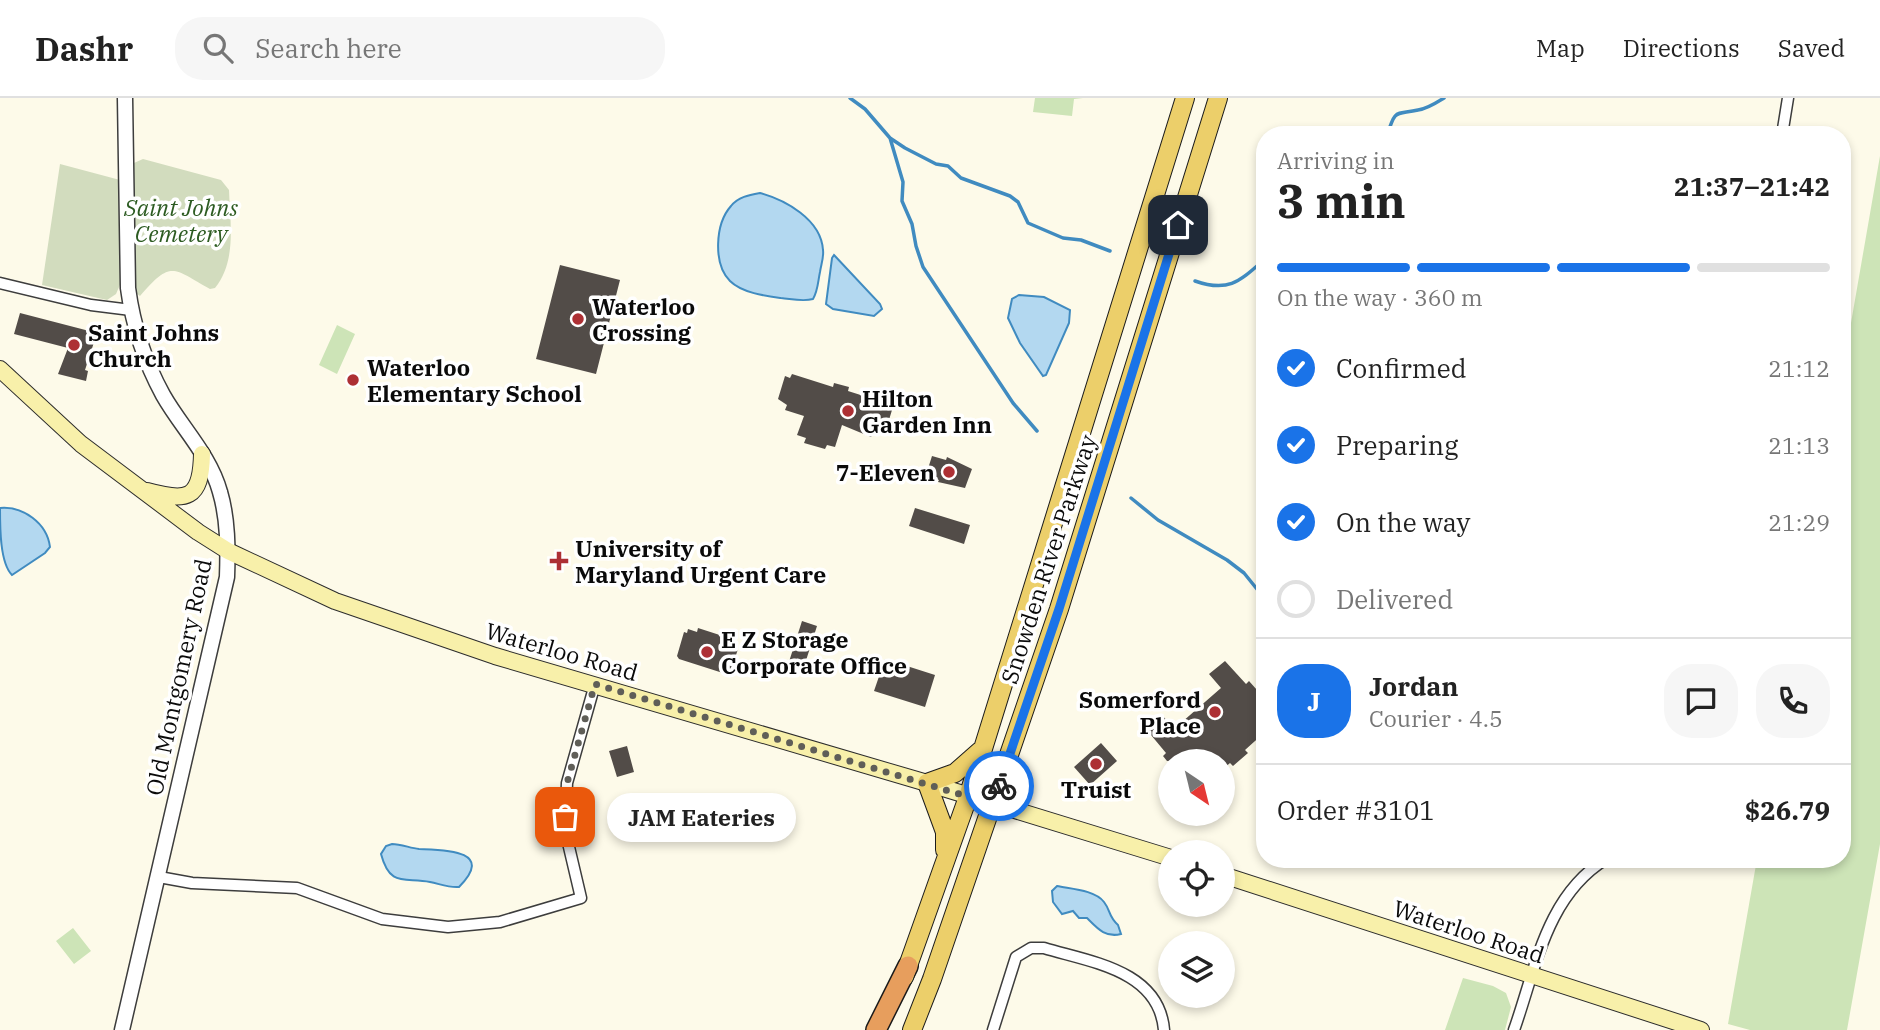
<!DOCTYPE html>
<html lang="en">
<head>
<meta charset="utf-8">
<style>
  :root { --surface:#fff; --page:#f6f6f6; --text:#222; --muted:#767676; --line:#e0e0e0; --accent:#1a73e8 }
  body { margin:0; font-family:"IBM Plex Serif",serif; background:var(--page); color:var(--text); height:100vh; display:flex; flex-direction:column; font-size:26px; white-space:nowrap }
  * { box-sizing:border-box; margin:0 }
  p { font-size:23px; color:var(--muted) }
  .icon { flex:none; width:38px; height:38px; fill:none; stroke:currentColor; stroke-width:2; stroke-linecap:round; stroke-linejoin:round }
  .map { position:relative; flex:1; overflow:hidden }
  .details { position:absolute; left:1256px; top:28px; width:595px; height:742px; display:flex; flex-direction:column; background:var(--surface); border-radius:28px; box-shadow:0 4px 10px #0003 }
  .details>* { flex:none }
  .needle { width:46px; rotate:145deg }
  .tools { position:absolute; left:1158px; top:651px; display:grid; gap:14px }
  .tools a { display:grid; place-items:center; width:77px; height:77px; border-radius:50%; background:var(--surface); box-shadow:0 4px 10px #0003; font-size:35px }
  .pin { position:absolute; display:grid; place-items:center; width:60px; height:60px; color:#fff; margin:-30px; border-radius:14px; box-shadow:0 4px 10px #0006 }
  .courier { position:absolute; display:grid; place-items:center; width:70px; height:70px; margin:-35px; border:5px solid #1a73e8; border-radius:50%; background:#fff; color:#222; box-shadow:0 2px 9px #0007 }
  .bubble { position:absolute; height:49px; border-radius:24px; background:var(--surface); box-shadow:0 4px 10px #0003; font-size:23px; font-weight:700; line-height:49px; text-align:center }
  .overview em { font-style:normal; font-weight:700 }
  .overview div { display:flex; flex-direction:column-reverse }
  .overview { display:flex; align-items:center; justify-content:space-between; height:119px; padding:0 21px }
  h1 { font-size:46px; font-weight:700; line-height:52px }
  .bar { display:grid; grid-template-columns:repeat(4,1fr); gap:10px 7px; align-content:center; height:84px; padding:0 21px }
  .bar i { height:9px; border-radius:5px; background:var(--line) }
  .bar .current { background:var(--accent) }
  .bar p { grid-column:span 4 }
  .line { display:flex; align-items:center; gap:18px; padding:0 21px; border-top:2px solid var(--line) }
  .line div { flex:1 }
  .round { display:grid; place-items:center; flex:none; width:74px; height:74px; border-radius:28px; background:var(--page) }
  ol { padding:0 21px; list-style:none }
  li { display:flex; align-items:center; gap:21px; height:77px }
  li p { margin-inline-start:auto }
  li .icon { padding:7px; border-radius:50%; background:var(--accent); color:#fff; stroke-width:4 }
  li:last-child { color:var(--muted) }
  li i { width:38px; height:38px; border:4px solid var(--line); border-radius:50% }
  header { display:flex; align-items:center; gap:42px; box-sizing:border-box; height:98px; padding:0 35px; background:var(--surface); border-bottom:2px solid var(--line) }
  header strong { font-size:33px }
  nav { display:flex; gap:38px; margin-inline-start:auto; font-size:24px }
  .search { width:490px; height:63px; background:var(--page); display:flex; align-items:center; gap:18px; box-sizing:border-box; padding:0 24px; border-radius:28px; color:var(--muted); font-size:26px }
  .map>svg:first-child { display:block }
  .green { fill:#cde4b7 }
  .cemetery { fill:#d2dcbe }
  .water { fill:#b3d8f0; stroke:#408bc0; stroke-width:2 }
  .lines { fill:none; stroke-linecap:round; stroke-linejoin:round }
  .stream { stroke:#408bc0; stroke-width:3.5 }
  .building { fill:#524c48 }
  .minor-casing { stroke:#3d3d3d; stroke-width:13 }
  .tertiary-casing { stroke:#3d3d3d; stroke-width:17 }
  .secondary-casing { stroke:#2c2c2c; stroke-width:18 }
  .primary-casing { stroke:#1b1b1b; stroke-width:20 }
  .motorway-casing { stroke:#1b1b1b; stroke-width:22 }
  .minor { stroke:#fff; stroke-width:10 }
  .tertiary { stroke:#fff; stroke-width:14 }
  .secondary { stroke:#f8f0aa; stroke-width:16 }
  .primary { stroke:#eccf6a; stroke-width:18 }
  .motorway { stroke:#e79e5d; stroke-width:19 }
  .done { stroke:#5f5e58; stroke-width:7; stroke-dasharray:0 12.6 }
  .route { stroke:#1a73e8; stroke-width:9 }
  .poi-dot { fill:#ad3034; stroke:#fff; stroke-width:2.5 }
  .labels { text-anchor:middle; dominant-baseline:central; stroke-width:7; stroke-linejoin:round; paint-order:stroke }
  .park-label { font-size:23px; font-style:italic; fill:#2c5b21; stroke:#fff }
  .poi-label { font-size:23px; font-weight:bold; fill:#0a0a0a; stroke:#fff; text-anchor:start }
  .street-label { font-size:23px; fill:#0a0a0a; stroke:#fff }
</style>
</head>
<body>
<header>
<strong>Dashr</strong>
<div class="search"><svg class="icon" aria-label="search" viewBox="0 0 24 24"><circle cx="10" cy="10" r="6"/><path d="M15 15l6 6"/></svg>Search here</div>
<nav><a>Map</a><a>Directions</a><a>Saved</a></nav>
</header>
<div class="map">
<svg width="1880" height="932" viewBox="0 0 1880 932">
  <rect width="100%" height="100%" fill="#fdfae9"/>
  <path class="green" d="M1035 0H1083L1074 1 1072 18 1033 14Z
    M1880 58V746L1847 932H1750L1728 926 1757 761H1843V271Z
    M337 227 355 236 337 276 319 267Z
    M73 830 91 853 74 866 56 843Z
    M1463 880 1493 888 1506 895 1511 909 1505 932H1445Z"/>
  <path class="cemetery" d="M143 61 221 82 229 92C230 124 237 163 215 190L210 191C173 171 172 161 140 198L136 195 133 74 134 65Z
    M60 66 120 82 122 182 116 196 107 202 42 187Z"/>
  <path class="water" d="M760 95C785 102 821 121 823 152 824 159 821 167 820 174 818 183 818 193 813 201 803 204 792 201 781 200 766 198 742 195 730 183 713 166 715 126 731 108 738 99 749 97 760 95Z
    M834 157 880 206 882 211 874 218 833 211 826 206 832 160Z
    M1019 197 1044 199 1070 212 1069 225 1046 277 1043 278 1020 245 1008 220 1012 201Z
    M0 410C23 408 47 425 50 449L45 455 12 477C0 465 0 430 0 410Z
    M392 746C401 746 410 750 419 751 441 752 497 751 459 789 449 790 440 786 430 784 405 779 390 790 381 756L386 748Z
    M1057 788C1071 791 1095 792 1104 804 1111 813 1108 818 1118 827L1121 836C1105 840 1097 830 1087 820H1079L1073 813 1062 816 1053 804 1052 793Z"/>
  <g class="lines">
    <path class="stream" d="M850 0 865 11 890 40 905 50 936 66 948 68 961 80 1010 98 1018 104 1028 125 1063 140 1081 142 1110 153
      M1387 37C1396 10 1395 17 1418 12 1427 11 1436 5 1444 0
      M890 40 903 84 902 103 912 126 916 148 923 169 1013 305 1037 333
      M1195 183C1229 195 1240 183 1265 161
      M1131 400 1158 422 1227 462 1244 475 1265 501"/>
  </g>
  <path class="building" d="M560 167 620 182 596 276 536 261Z
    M20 215 97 235 85 272 88 273 86 283 58 276 68 250 14 236Z
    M792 276 833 289 834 285 849 289 848 293 889 306 888 311 892 312 885 335 881 333 880 337 873 335 871 339 842 327 835 349 827 347 825 351 804 345 806 340 797 337 804 318 785 312 787 307 778 301 785 278 790 280Z
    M932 358 946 362 947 359 972 371 965 390 938 384 939 382 926 377Z
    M915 410 970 427 964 446 909 428Z
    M802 523 817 528 802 575 787 570Z
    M698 530 729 540 728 544 736 546 735 549 738 551 730 575 726 576 679 561 677 558 684 534 687 535 688 531 697 534Z
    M885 561 935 577 925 609 874 593Z
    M1225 563 1246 586 1249 583 1265 601V634L1245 652 1248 655 1233 668 1230 665 1223 671V663H1167L1163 658 1166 655 1146 631 1162 617 1174 631 1221 590 1209 576Z
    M1101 645 1117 663 1090 687 1074 669Z
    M627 648 634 674 617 679 609 653Z"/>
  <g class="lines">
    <defs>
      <path id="minor" d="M1782 37 1788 0
        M0 185 91 207 131 212
        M159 779 192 785 297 790 382 821 448 829 500 824 581 800 565 732 567 685 595 586
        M993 932 1016 859 1031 850H1044C1090 864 1159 872 1164 932
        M1514 932C1536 870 1546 798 1606 761"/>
      <path id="tertiary" d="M122 932 227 479C228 451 228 421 220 394 210 357 181 329 163 297 145 264 133 228 128 190L125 0"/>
      <path id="secondary" d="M0 271 81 346 198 434 228 453 335 503 495 558 927 685 1171 760
        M147 393C187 404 201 402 202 356
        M1223 777 1701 932"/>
      <path id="primary" d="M945 752V734L927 685 955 675 980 653
        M904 879 968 699 1185 0
        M912 932 932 881 1059 511 1218 0"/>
      <path id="motorway" d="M876 932 908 868"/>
    </defs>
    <use href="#minor" class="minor-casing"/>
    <use href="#tertiary" class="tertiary-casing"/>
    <use href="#secondary" class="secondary-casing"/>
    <use href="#primary" class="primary-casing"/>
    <use href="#motorway" class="motorway-casing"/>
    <use href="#minor" class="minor"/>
    <use href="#tertiary" class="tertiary"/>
    <use href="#secondary" class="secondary"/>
    <use href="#primary" class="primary"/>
    <use href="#motorway" class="motorway"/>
  </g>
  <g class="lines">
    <path class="done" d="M565 719 567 685 595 586 992 706 999 688"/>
    <path class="route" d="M999 688 1059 511 1178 127"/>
  </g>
  <g class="poi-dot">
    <circle cx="578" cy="221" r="7"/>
    <circle cx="74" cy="247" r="7"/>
    <circle cx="353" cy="282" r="7"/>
    <circle cx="848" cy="313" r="7"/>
    <circle cx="949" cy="374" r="7"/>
    <path d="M555.5 452.5h7v7h7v7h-7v7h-7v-7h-7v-7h7z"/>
    <circle cx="707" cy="554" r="7"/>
    <circle cx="1215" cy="614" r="7"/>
    <circle cx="1096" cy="666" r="7"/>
  </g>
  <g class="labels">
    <g class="park-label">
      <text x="181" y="109">Saint Johns<tspan x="181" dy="26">Cemetery</tspan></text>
    </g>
    <g class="poi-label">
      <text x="592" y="208">Waterloo<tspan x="592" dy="26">Crossing</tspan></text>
      <text x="88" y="234">Saint Johns<tspan x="88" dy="26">Church</tspan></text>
      <text x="367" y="269">Waterloo<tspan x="367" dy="26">Elementary School</tspan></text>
      <text x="862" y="300">Hilton<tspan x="862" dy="26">Garden Inn</tspan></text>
      <text x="935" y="374" text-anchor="end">7-Eleven</text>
      <text x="575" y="450">University of<tspan x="575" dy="26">Maryland Urgent Care</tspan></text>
      <text x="721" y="541">E Z Storage<tspan x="721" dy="26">Corporate Office</tspan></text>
      <text x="1201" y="601" text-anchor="end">Somerford<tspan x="1201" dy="26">Place</tspan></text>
      <text x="1096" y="691" text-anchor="middle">Truist</text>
    </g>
    <g class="street-label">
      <text transform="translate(1048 461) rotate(-72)">Snowden River Parkway</text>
      <text transform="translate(562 553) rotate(16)">Waterloo Road</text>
      <text transform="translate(178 579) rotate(-78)">Old Montgomery Road</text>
      <text transform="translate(1469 833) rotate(18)">Waterloo Road</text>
    </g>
  </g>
</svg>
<div class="tools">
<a><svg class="needle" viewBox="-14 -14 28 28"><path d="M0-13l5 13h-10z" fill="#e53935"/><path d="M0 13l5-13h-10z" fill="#767676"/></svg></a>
<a><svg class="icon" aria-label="locate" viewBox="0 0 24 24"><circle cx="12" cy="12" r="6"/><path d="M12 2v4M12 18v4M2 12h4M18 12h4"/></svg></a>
<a><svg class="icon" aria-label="layers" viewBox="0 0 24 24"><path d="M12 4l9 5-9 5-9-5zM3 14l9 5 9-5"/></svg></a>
</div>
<div class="pin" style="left:565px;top:719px;background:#ea580c"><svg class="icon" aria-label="bag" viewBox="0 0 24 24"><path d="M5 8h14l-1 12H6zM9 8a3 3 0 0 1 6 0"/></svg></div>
<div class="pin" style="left:1178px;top:127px;background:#1f2937"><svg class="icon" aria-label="home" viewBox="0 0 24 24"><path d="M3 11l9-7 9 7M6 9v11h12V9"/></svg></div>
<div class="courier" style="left:999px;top:688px"><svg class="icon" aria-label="bike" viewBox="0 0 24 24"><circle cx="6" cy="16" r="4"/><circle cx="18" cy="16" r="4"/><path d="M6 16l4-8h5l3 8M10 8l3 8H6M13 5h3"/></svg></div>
<div class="bubble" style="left:607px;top:695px;width:189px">JAM Eateries</div>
<section class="details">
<div class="overview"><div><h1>3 min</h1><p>Arriving in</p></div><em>21:37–21:42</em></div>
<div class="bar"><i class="current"></i><i class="current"></i><i class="current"></i><i></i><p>On the way · 360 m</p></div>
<ol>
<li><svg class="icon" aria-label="check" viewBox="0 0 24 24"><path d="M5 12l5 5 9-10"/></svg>Confirmed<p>21:12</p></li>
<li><svg class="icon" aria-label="check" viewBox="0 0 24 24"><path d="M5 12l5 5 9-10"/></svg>Preparing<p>21:13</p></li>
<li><svg class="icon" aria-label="check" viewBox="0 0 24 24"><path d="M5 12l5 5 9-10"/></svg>On the way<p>21:29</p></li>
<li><i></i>Delivered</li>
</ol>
<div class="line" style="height:126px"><b class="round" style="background:var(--accent);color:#fff">J</b><div><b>Jordan</b><p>Courier · 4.5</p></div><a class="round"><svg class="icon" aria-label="chat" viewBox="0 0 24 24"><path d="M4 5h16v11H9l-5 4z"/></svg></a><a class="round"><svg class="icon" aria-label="phone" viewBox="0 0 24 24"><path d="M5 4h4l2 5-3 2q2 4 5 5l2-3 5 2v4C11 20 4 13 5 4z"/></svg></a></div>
<div class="line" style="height:91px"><div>Order #3101</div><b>$26.79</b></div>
</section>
</div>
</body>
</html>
